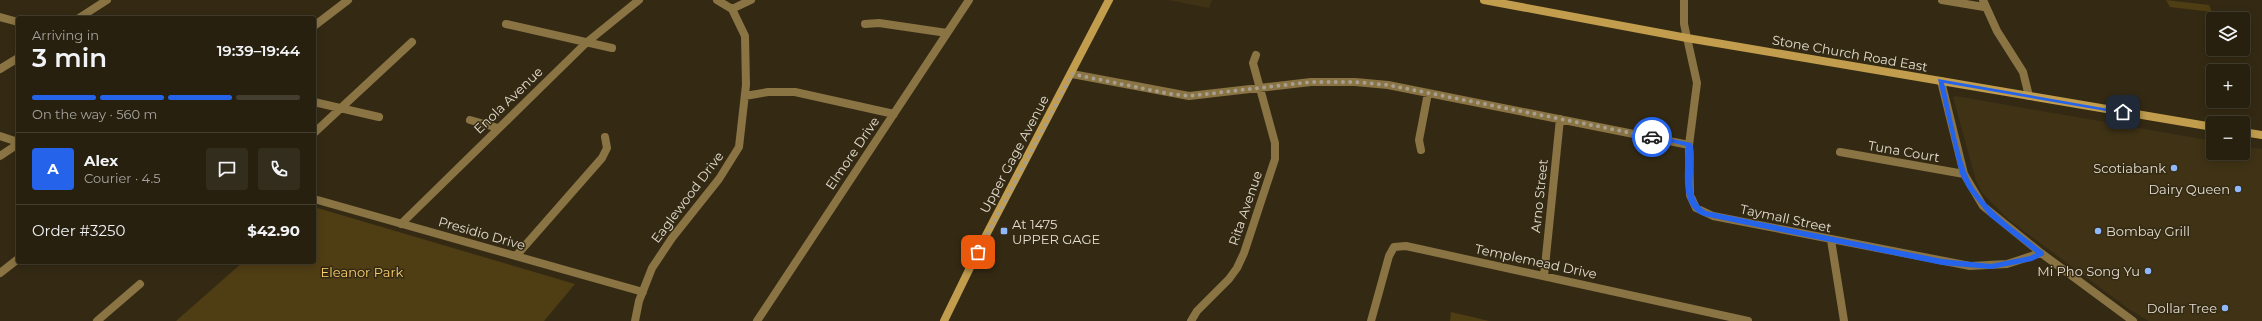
<!DOCTYPE html>
<html lang="en">
<head>
<meta charset="utf-8">
<style>
  :root { --surface:#27200f; --page:#332d1d; --text:#f1f3f6; --muted:#a4a39e; --line:#433e2f; --accent:#2563eb }
  body { margin:0; font-family:Montserrat,sans-serif; background:var(--page); color:var(--text); height:100vh; display:flex; flex-direction:column; font-size:15px; white-space:nowrap }
  * { box-sizing:border-box; margin:0 }
  p { font-size:13px; color:var(--muted) }
  .icon { flex:none; width:22px; height:22px; fill:none; stroke:currentColor; stroke-width:2; stroke-linecap:round; stroke-linejoin:round }
  .map { position:relative; flex:1; overflow:hidden }
  .drawer { position:absolute; left:16px; top:16px; width:300px; height:248px; display:flex; flex-direction:column; background:var(--surface); border-radius:4px; box-shadow:0 2px 10px #0003,0 0 0 1px var(--line) }
  .drawer>* { flex:none }
  .buttons { position:absolute; left:2206px; top:12px; display:grid; gap:8px }
  .buttons a { display:grid; place-items:center; width:44px; height:44px; border-radius:4px; background:var(--surface); box-shadow:0 2px 10px #0003,0 0 0 1px var(--line); font-size:20px }
  .pin { position:absolute; display:grid; place-items:center; width:34px; height:34px; color:#fff; margin:-17px; border-radius:8px; box-shadow:0 2px 6px #0006 }
  .courier { position:absolute; display:grid; place-items:center; width:40px; height:40px; margin:-20px; border:3px solid #2563eb; border-radius:50%; background:#fff; color:#222; box-shadow:0 1px 5px #0007 }
  .overview em { font-style:normal; font-weight:600 }
  .overview div { display:flex; flex-direction:column-reverse }
  .overview { display:flex; align-items:center; justify-content:space-between; height:68px; padding:0 16px }
  h1 { font-size:26px; font-weight:600; line-height:30px }
  .bar { display:grid; grid-template-columns:repeat(4,1fr); gap:6px 4px; align-content:center; height:48px; padding:0 16px }
  .bar i { height:5px; border-radius:3px; background:var(--line) }
  .bar .on { background:var(--accent) }
  .bar p { grid-column:span 4 }
  .line { display:flex; align-items:center; gap:10px; padding:0 16px; border-top:1px solid var(--line) }
  .line div { flex:1 }
  .round { display:grid; place-items:center; flex:none; width:42px; height:42px; border-radius:4px; background:var(--page) }
  .map>svg:first-child { display:block }
  .built { fill:#3f3215 }
  .green { fill:#4f3d14 }
  .lines { fill:none; stroke-linecap:round; stroke-linejoin:round }
  .street { stroke:#8a7444; stroke-width:8 }
  .secondary { stroke:#c19d4d; stroke-width:8 }
  .route { fill:#2563eb }
  .done { stroke:#a69e8e; stroke-width:4; stroke-dasharray:0 7.2 }
  .poi-dot { fill:#90b8fd; stroke:#342a14; stroke-width:1.5 }
  .labels { text-anchor:middle; dominant-baseline:central; stroke-width:3; stroke-linejoin:round; paint-order:stroke }
  .street-label { font-size:13px; fill:#e3ddcf; stroke:#342a14 }
  .poi-label { font-size:13px; fill:#e3ddcf; stroke:#342a14; text-anchor:end }
  .park-label { font-size:13px; fill:#fdd06d; stroke:#342a14 }
</style>
</head>
<body>
<div class="map">
<svg width="2262" height="321" viewBox="0 0 2262 321">
  <rect width="100%" height="100%" fill="#342a14"/>
  <path class="built" d="M1168 0H1212L1209 8Z
    M1956 96 2213 141V153H2243V146L2262 149V321H2149L2130 310 2008 219 1982 193 1976 181 1953 97Z"/>
  <path class="green" d="M2166 0 2209 5 2212 12 2170 7Z
    M314 207 575 284 544 321H176L243 262H314Z
    M1451 312 1489 321H1450Z"/>
  <g class="lines">
    <path class="street" d="M1684 0V24L1697 83 1689 145 1690 195 1696 208 1713 216 1970 266 2007 264 2041 253
      M1942 0 1984 7
      M1983 0 1997 31 2023 72 2029 96
      M732 9 751 0
      M0 17 18 22
      M79 18 107 0
      M506 24 612 48
      M865 24 879 23 947 33
      M314 26 348 0
      M0 69 18 58
      M1072 74 1189 96 1311 82H1355L1388 85 1689 145
      M1941 81 1964 174 1983 206 2041 253 2133 321
      M745 96 768 92H795L894 114
      M314 102 379 117
      M470 120 498 128
      M314 133 412 42
      M0 136 18 142
      M1421 150 1419 140 1428 93
      M1840 152 1964 174
      M0 156 18 144
      M314 199 643 292
      M401 224 586 43 639 0
      M1831 240 1844 321
      M516 256 602 158 607 148 605 137
      M0 273 18 259
      M1544 276 1560 119
      M97 321 140 284
      M635 321 639 301 652 268 672 238 719 179 739 147 746 85 745 36 732 9 717 0
      M757 321 969 0
      M1191 321 1197 311 1229 279 1237 268 1244 253 1275 159V143L1253 63 1256 55
      M1371 321 1389 256 1394 247 1406 246 1748 321"/>
    <path class="secondary" d="M1484 0 1687 38 2213 127
      M2243 132 2262 135
      M944 321 984 239 1109 0"/>
  </g>
  <path class="route" d="M1938 79 2126 112 2123 114 1944 83C1951 111 1960 167 1974 188 1992 215 2019 232 2044 252V255L2032 261 1991 269 1942 265 1704 216C1678 206 1686 168 1686 146L1649 137 1652 135 1692 143C1699 165 1682 196 1706 211L1942 259 1991 264 2030 256 2036 253 1990 217 1968 189 1960 174Z"/>
  <g class="lines">
    <path class="done" d="M978 252 1072 74 1170 94 1189 96 1311 82H1355L1388 85 1652 137"/>
  </g>
  <g class="poi-dot">
    <circle cx="2174" cy="168" r="4"/>
    <circle cx="2238" cy="189" r="4"/>
    <rect x="1000" y="227" width="8" height="8" rx="2"/>
    <circle cx="2098" cy="231" r="4"/>
    <circle cx="2148" cy="271" r="4"/>
    <circle cx="2225" cy="308" r="4"/>
  </g>
  <g class="labels">
    <g class="street-label">
      <text transform="translate(1850 53) rotate(10)">Stone Church Road East</text>
      <text transform="translate(508 100) rotate(-44)">Enola Avenue</text>
      <text transform="translate(1904 151) rotate(10)">Tuna Court</text>
      <text transform="translate(852 153) rotate(-56)">Elmore Drive</text>
      <text transform="translate(1014 154) rotate(-62)">Upper Gage Avenue</text>
      <text transform="translate(1539 196) rotate(-84)">Arno Street</text>
      <text transform="translate(687 197) rotate(-53)">Eaglewood Drive</text>
      <text transform="translate(1245 208) rotate(-71)">Rita Avenue</text>
      <text transform="translate(1786 218) rotate(12)">Taymall Street</text>
      <text transform="translate(482 233) rotate(16)">Presidio Drive</text>
      <text transform="translate(1536 261) rotate(12)">Templemead Drive</text>
    </g>
    <g class="poi-label">
      <text x="2166" y="168">Scotiabank</text>
      <text x="2230" y="189">Dairy Queen</text>
      <text x="1012" y="224" text-anchor="start">At 1475<tspan x="1012" dy="15">UPPER GAGE</tspan></text>
      <text x="2106" y="231" text-anchor="start">Bombay Grill</text>
      <text x="2140" y="271">Mi Pho Song Yu</text>
      <text x="2217" y="308">Dollar Tree</text>
    </g>
    <g class="park-label">
      <text x="362" y="272">Eleanor Park</text>
    </g>
  </g>
</svg>
<div class="buttons">
<a><svg class="icon" aria-label="layers" viewBox="0 0 24 24"><path d="M12 4l9 5-9 5-9-5zM3 14l9 5 9-5"/></svg></a>
<a>+</a>
<a>−</a>
</div>
<div class="pin" style="left:978px;top:252px;background:#ea580c"><svg class="icon" aria-label="bag" viewBox="0 0 24 24"><path d="M5 8h14l-1 12H6zM9 8a3 3 0 0 1 6 0"/></svg></div>
<div class="pin" style="left:2123px;top:112px;background:#1f2937"><svg class="icon" aria-label="home" viewBox="0 0 24 24"><path d="M3 11l9-7 9 7M6 9v11h12V9"/></svg></div>
<div class="courier" style="left:1652px;top:137px"><svg class="icon" aria-label="car" viewBox="0 0 24 24"><path d="M5 17H2v-5l4-1 3-4h7l3 4 3 1v5h-3M9 17h6M6 11h13"/><circle cx="7" cy="17" r="2"/><circle cx="17" cy="17" r="2"/></svg></div>
<section class="drawer">
<div class="overview"><div><h1>3 min</h1><p>Arriving in</p></div><em>19:39–19:44</em></div>
<div class="bar"><i class="on"></i><i class="on"></i><i class="on"></i><i></i><p>On the way · 560 m</p></div>
<div class="line" style="height:72px"><b class="round" style="background:var(--accent);color:#fff">A</b><div><b>Alex</b><p>Courier · 4.5</p></div><a class="round"><svg class="icon" aria-label="chat" viewBox="0 0 24 24"><path d="M4 5h16v11H9l-5 4z"/></svg></a><a class="round"><svg class="icon" aria-label="phone" viewBox="0 0 24 24"><path d="M5 4h4l2 5-3 2q2 4 5 5l2-3 5 2v4C11 20 4 13 5 4z"/></svg></a></div>
<div class="line" style="height:52px"><div>Order #3250</div><b>$42.90</b></div>
</section>
</div>
</body>
</html>
